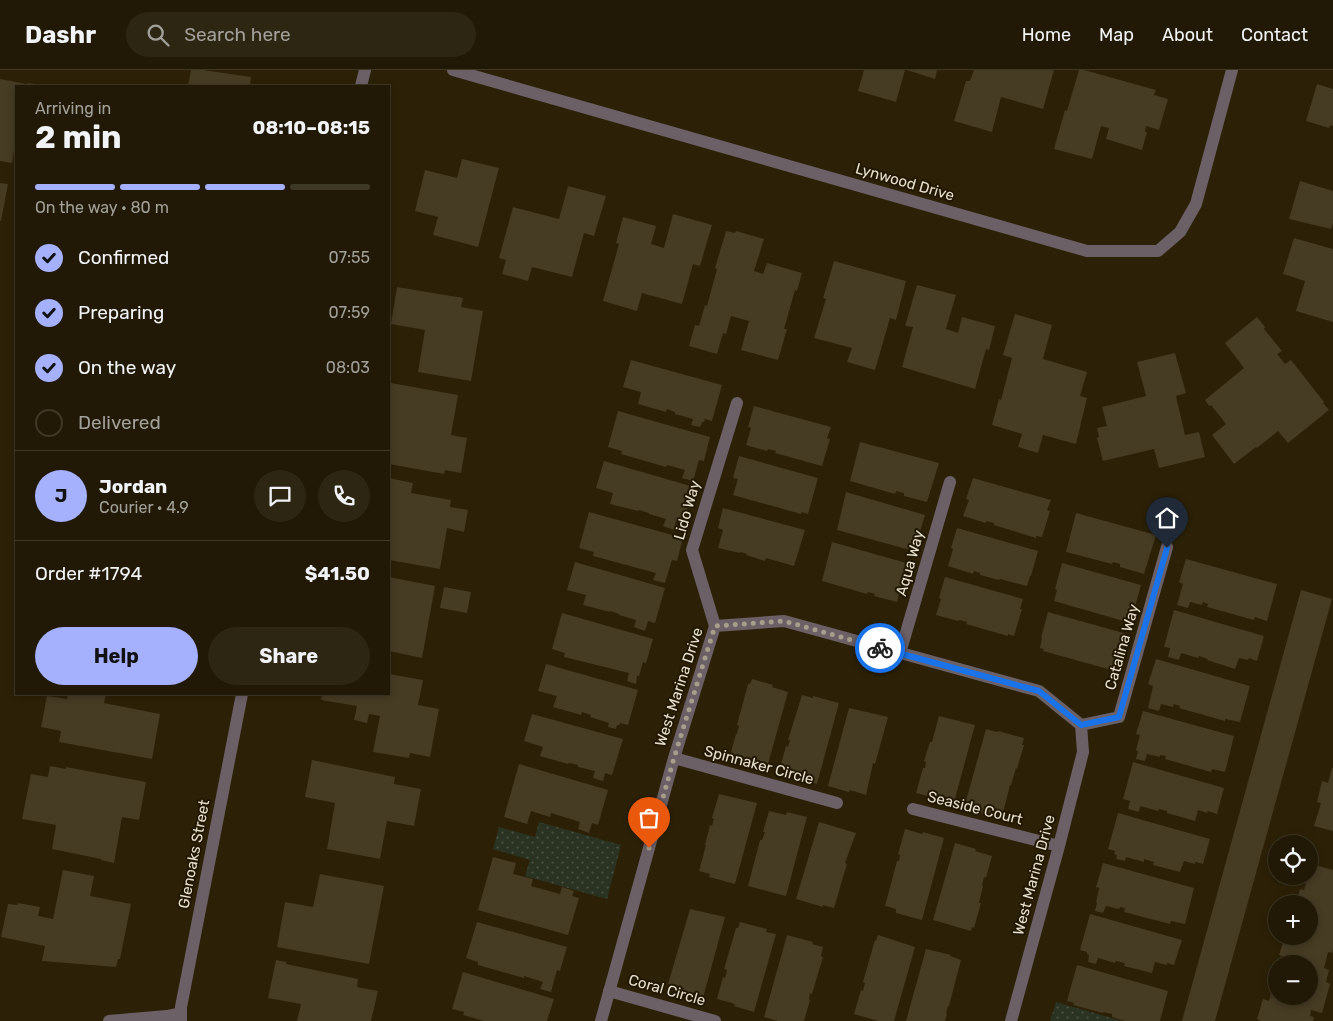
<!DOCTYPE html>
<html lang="en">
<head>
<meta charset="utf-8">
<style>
  :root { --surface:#211905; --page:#2d2613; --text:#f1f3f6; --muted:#a2a09a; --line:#3e3827; --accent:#a5b1fc }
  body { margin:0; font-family:Rubik,sans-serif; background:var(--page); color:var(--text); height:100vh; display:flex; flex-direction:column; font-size:19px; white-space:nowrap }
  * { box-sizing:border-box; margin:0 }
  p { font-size:16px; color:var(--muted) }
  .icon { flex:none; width:28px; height:28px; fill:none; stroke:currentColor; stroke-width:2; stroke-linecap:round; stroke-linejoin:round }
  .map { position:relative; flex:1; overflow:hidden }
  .sheet { position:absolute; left:15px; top:15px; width:375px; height:610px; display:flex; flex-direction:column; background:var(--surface); border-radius:0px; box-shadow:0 2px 8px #0003,0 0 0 1px var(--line) }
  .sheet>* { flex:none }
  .fabs { position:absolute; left:1268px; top:765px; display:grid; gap:10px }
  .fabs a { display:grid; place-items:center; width:50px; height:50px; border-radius:50%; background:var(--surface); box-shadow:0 2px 8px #0003,0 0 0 1px var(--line); font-size:25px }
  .pin { position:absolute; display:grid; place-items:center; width:42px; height:42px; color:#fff; margin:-51px -21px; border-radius:50% 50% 50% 0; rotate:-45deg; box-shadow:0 0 5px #0007 }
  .pin .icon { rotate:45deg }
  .courier { position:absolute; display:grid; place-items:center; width:50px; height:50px; margin:-25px; border:4px solid #1a73e8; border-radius:50%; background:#fff; color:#222; box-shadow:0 1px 6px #0007 }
  .overview em { font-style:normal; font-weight:700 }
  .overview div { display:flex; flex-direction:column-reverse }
  .overview { display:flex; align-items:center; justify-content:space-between; height:85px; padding:0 20px }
  h1 { font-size:32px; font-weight:700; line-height:38px }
  .bar { display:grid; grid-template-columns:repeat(4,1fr); gap:8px 5px; align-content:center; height:60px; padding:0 20px }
  .bar i { height:6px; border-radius:4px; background:var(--line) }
  .bar .on { background:var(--accent) }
  .bar p { grid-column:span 4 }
  .line { display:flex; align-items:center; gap:12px; padding:0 20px; border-top:1px solid var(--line) }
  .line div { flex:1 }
  .round { display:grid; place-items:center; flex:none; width:52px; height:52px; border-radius:26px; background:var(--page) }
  ol { padding:0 20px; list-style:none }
  li { display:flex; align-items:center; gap:15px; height:55px }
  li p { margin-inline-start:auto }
  li .icon { padding:5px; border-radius:50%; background:var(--accent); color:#111; stroke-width:4 }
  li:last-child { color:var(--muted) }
  li i { width:28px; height:28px; border:2px solid var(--line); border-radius:50% }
  .cta { display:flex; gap:10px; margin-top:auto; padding:10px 20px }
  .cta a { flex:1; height:58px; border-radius:30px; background:var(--accent); color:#111; font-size:20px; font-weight:700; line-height:58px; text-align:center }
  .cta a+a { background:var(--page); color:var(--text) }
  header { display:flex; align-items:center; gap:30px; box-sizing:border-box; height:70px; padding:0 25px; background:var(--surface); border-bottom:1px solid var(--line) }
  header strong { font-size:24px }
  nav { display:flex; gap:28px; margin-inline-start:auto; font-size:18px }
  .search { width:350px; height:45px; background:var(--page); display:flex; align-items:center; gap:12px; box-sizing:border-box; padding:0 18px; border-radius:28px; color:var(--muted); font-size:19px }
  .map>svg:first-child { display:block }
  .green { fill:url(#green-dots) }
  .building { fill:#463b23 }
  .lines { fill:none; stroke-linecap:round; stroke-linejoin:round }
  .minor { stroke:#6c6067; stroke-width:12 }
  .done { stroke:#a69d8a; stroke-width:5; stroke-dasharray:0 9 }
  .route { stroke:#1a73e8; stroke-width:6 }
  .labels { text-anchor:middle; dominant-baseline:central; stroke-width:4; stroke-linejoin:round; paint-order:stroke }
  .street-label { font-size:15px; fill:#e7e0d1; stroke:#221700 }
</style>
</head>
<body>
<header>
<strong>Dashr</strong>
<div class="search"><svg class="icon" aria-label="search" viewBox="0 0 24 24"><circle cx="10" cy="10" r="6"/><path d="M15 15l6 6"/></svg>Search here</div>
<nav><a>Home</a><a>Map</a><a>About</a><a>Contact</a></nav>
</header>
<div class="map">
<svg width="1333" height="951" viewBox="0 0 1333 951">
  <defs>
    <pattern id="green-dots" width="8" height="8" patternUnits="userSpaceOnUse" patternTransform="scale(1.25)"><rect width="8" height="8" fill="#2a3322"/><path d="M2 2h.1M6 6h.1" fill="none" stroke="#495041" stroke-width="1.8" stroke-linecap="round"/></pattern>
  </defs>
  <rect width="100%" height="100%" fill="#2c2107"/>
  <path class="green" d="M539 752 621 775 607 829 525 806 530 790 493 779 499 757 535 767Z
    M1056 932 1122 951H1050Z"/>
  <path class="building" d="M191 0H203L251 7 250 16H188Z
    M864 0H905L896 32 858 21Z
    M907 0H937L935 9Z
    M974 0H1054L1043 39 1001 27 992 62 954 51 966 11H970Z
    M1079 0H1084L1156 20 1154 25 1168 29 1159 60 1146 56 1145 62H1147L1142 80 1106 69 1109 58 1101 56 1092 89 1054 79 1065 40 1067 41Z
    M0 9 27 14 28 13 43 15 42 16H16V70L12 93 0 91Z
    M1317 14 1333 19V56L1330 55 1329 58 1306 51Z
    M462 89 499 98 478 177 433 165 438 147 415 141 425 100 457 108Z
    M1300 111 1333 121V153L1331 159 1289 149Z
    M0 113 8 114 1 151H0Z
    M568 116 606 126 594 166 584 163 572 207 532 197 528 211 502 204 506 190 499 188 513 137 559 149Z
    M673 144 712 155 700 196 693 194 682 234 642 223 637 241 603 231 619 174 616 173 623 147 656 156 651 174 664 178Z
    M726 161 735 163 736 161 764 169 754 201 763 204 767 193 802 203 797 221 795 220 784 259H787L778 290 741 280 749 251 731 246 726 264 723 263 717 284 689 276 695 255 699 256 705 235 707 236 717 199 715 198Z
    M1294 168 1333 179V252L1296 241 1305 211 1283 204Z
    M834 191 906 211 896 250 890 248 875 300 847 292 852 278 814 268 826 229 823 228Z
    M917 215 956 225 946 259 958 263 962 247 995 256 989 280 986 279 975 319 902 297 913 257 905 256Z
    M397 217 463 228 461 237 483 241 471 311 418 302 425 260 391 254Z
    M1015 244 1052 255 1043 289 1087 302 1080 326 1087 328 1076 374 1043 365 1038 383 1018 377 1022 364 992 355 999 329 1001 330 1012 288 1003 285Z
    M1257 247 1265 257 1264 259 1282 281 1277 284 1285 294 1291 290 1324 332 1323 333 1329 340 1288 373 1278 361 1257 378 1256 377 1234 394 1212 365 1226 354 1211 335 1209 336 1205 330 1244 298 1225 273Z
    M1175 283 1186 323 1176 326 1185 365 1199 362 1205 387 1159 398 1154 379 1103 391 1097 368 1099 367 1097 358 1107 356 1102 337 1146 326 1137 292Z
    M631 290 722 315 712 351 705 349 704 352H702L700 357 691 355 693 349 675 344V342L667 339 666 342 638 334 641 322 623 317Z
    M391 313 458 325 451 365 467 368 461 403 445 400 444 404 389 394V328Z
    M754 336 831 357 827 368 830 369 822 396 775 383 776 381 768 379 767 381 746 375 751 358 748 357Z
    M618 341 710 367 704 391 699 390 693 411 682 408 685 400 667 395 666 397 621 384 622 381 608 377Z
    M860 372 939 393 927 432 904 426V423L896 421 895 424 850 411Z
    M739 386 818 408 808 444 802 442 801 444 733 425 738 409 733 408Z
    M604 391 694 417 683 453 676 451 674 460 663 456 666 449 649 444V443L639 440 638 441 610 434 613 423 596 418Z
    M389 408 413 413 411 423 451 430 450 437 468 440 464 462 447 458 440 499 389 490Z
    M973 408 1051 430 1047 440 1050 441 1042 467 1036 466V468L994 455V453L986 451V453L963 446 969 430 966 429Z
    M846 422 925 445 914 481 837 460Z
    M723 438 805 460 794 496 766 488 765 491 746 485 747 484 741 482 740 483 718 478 723 460 718 458Z
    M589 442 683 468 677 491 672 490 665 513 653 510 656 503 593 486 594 482 579 478Z
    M1076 443 1156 465 1144 504 1120 497V494L1113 492 1112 494 1066 482Z
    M957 458 1038 481 1031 506H1030L1027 516 1000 509 999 510 980 505V503L974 501 973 504 948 496 953 479 951 478Z
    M832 472 910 494 904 515H901L897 532 874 526 875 524 868 522 867 524 822 511Z
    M1186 489 1277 514 1267 551 1255 547 1254 550 1207 537 1208 534 1203 532 1202 535 1190 532 1188 538 1177 535 1183 514 1179 512Z
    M575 492 665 518 655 553 648 551 645 561 634 557 636 550 619 545V544L610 541V542L583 535 586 525 567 520Z
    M1062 493 1141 515 1135 537 1131 536 1127 552 1054 531 1057 520 1055 519Z
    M389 507 435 516 422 588 389 581Z
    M945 507 1023 529 1020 539H1022L1014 566 1008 564V566L966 554 967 552 959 550 958 551 936 545 941 529 939 528Z
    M444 517 471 522 467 543 440 538Z
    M1301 520 1332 529 1215 951H1182Z
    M1174 540 1264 566 1257 591 1249 588 1248 590 1239 588 1235 599 1207 590 1208 589 1199 586 1198 588 1181 583 1179 590 1168 587 1170 578 1164 577Z
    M1048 542 1127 564 1122 586 1120 585 1115 601 1043 581 1044 579 1040 578 1042 568H1041Z
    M562 543 653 569 646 593 643 592 639 606H637L636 614 627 611 629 603 564 587 565 583 552 579Z
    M1156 589 1250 616 1240 652 1225 649V651L1179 638 1180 636 1174 634 1173 637 1161 634 1159 641 1148 638 1153 616 1148 614Z
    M546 594 638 620 628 655 620 653 619 655H617L616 659 608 657 609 653 590 647 591 645 582 642 581 645 553 637 557 626 538 621Z
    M389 604 423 610 418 635 439 639 430 687 410 683 409 688 373 682 380 646 369 644 367 653 354 650 357 636 321 630 322 624H389Z
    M752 609 773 615 772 617 788 622 767 698 745 693 746 691 730 686 736 664H737L739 656 737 655 748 614H750Z
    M68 624H106L104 633 160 644 152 689 59 672 61 661 41 657 47 626 67 629Z
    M802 625 813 628V626L839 633 817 714 797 708 798 703 780 698 786 676 788 677 790 670H788Z
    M849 638 888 647 875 694 873 693 866 725 850 720 849 722 828 716Z
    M1143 641 1234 666 1225 702 1212 699 1211 702 1165 689 1166 686 1160 685V687L1147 684 1145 691 1136 689 1138 681 1136 680 1140 665 1136 664Z
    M532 644 623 669 612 705 605 703 603 711 593 708 595 701 578 697V695L569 693 568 694 540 686 543 677 524 671Z
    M939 646 975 655 953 736 932 730V727L916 723 923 698H925L926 692 924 691 930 672H932Z
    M986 659 997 662 998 661 1024 668 1022 675H1024L1017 699 1016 698 1011 715H1010L1002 747 986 742 985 744 964 738Z
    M312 690 395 707 394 714 421 719 414 756 387 751 380 789 327 779 335 733 305 727Z
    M1133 692 1224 718 1217 744 1208 741 1207 743 1198 740 1195 751 1167 743V741L1159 739 1158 741 1140 736 1139 742 1128 739 1130 731 1123 729Z
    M519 694 608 720 598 755 592 753 589 763 578 759 580 752 551 743 550 747 531 741 527 754 504 747Z
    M50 696 66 699V697L146 712 139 750 122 747 114 793 101 790V789L52 779 56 755 22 749 31 704 48 707Z
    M1332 698H1333V761L1314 756 1321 733 1317 732 1322 711 1328 713Z
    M719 724 757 733 735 814 709 807 710 804 699 801 706 775H705L710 755 712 756 714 749 712 748Z
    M769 741 786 745 787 742 807 747 786 826 748 816 760 770H762L765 762H763Z
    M1118 743 1210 769 1203 794 1195 792V794L1184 791 1180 802 1153 795 1154 792 1144 789V792L1126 787 1125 791 1116 789 1117 785 1114 784 1115 781 1108 779Z
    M819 752 856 763 845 793 847 794 834 838 823 835V837L796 829Z
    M905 759 922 764 923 762 944 768 922 850 896 843V839L885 836 897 791H899L900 785 898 784Z
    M955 773 976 779 975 781 992 786 986 808 984 807 982 815 983 816 979 833H981L974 858 972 857 971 861 933 850Z
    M493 787 516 793 513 804 533 809 531 816 560 824 562 817 574 821 572 826 579 828 568 865 478 840Z
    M1103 793 1194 818 1185 854 1171 851 1170 854 1124 842 1125 838 1120 837 1119 839 1106 836 1103 843 1095 841 1097 833 1096 832 1099 818 1096 817Z
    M1311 794 1333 800V879L1332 883 1328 882 1324 898 1329 900 1326 912 1330 914 1322 943 1311 940 1310 946 1314 947 1313 951H1261L1257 949 1263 929 1269 931 1274 912 1276 913V926H1309V894H1283L1285 887 1279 885 1285 866H1309V834H1296L1300 819 1304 820Z
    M63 800 94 806 90 826 131 834 120 889H118L116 897 42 891 45 876 1 867 8 834 17 835 18 833 40 837 38 846 53 849Z
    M320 804 384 816 369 894 277 877 285 832 313 837Z
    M690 839 725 847 703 928 682 922 684 918 668 914Z
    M1090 844 1182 870 1174 895 1167 893V895L1155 892 1152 903 1124 896 1125 893 1116 891 1115 893 1098 888 1096 894 1088 892 1089 885 1087 884V882L1080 880Z
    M477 852 567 877 560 901 557 900 551 922 540 919 543 912 524 906V908L478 895V892L466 888Z
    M740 852 767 859 766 862 776 864 754 942 734 936 735 934 717 929 723 907 725 908 727 900 724 899 736 858H738Z
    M787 865 813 872 812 874 823 877 821 886 823 887 812 924 810 923 809 929 810 930 804 951H778L764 947Z
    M878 865 915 877 894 951H878L854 944 861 920 863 921 865 913 863 912 875 870 876 871Z
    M926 879 951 885 950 886 961 890 949 936H948L946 943 947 944 945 951H906Z
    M276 890 286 892V894L358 909 357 917 378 921 371 951H297L301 934 268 928Z
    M1077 895 1168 921 1160 951H1125L1112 947V944L1103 942V943L1073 935 1074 933 1067 931Z
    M463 902 554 929 547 951H484L463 945 464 942 452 939Z"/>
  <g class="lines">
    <path class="minor" d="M453 0 1087 181H1158L1180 162 1196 134 1232 0
      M361 16 365 0
      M715 556 692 480 737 333
      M900 583 950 412
      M1081 655 1119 647 1167 477
      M674 688 837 733
      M913 739 1059 776
      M609 921 715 951
      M109 951 167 946 181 943
      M181 951V937L242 624
      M601 951 674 688 715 556 784 551 1039 621 1081 655 1083 682 1059 776 1011 951"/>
  </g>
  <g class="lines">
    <path class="done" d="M649 778 674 688 715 556 784 551 880 578"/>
    <path class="route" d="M880 578 1039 621 1081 655 1119 647 1167 478"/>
  </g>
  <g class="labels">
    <g class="street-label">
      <text transform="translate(905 112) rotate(16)">Lynwood Drive</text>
      <text transform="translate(687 440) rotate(-74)">Lido Way</text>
      <text transform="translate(910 493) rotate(-74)">Aqua Way</text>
      <text transform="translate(1122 577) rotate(-74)">Catalina Way</text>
      <text transform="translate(679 617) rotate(-72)">West Marina Drive</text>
      <text transform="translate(759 695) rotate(15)">Spinnaker Circle</text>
      <text transform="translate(975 738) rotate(14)">Seaside Court</text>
      <text transform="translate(194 784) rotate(-79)">Glenoaks Street</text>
      <text transform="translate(1034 805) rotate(-75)">West Marina Drive</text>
      <text transform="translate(667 920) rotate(16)">Coral Circle</text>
    </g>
  </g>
</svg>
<div class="fabs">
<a><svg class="icon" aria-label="locate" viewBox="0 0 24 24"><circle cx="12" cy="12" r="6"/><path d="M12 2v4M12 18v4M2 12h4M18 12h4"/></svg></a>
<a>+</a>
<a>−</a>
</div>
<div class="pin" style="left:649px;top:778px;background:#ea580c"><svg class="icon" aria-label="bag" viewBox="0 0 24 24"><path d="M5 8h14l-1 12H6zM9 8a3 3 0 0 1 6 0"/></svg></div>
<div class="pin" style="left:1167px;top:478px;background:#1f2937"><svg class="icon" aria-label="home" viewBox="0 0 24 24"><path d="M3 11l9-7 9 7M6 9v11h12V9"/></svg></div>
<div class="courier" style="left:880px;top:578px"><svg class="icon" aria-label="bike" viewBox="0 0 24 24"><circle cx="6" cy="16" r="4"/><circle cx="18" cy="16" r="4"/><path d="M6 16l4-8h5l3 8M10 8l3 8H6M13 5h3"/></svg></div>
<section class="sheet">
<div class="overview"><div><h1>2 min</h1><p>Arriving in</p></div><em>08:10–08:15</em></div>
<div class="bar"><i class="on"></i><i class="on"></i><i class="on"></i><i></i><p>On the way · 80 m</p></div>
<ol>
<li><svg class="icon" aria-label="check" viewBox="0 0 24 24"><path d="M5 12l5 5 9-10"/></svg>Confirmed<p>07:55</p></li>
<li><svg class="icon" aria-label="check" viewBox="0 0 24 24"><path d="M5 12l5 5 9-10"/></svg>Preparing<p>07:59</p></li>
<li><svg class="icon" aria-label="check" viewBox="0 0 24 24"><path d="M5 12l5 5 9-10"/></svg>On the way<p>08:03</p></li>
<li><i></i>Delivered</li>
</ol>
<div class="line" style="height:90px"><b class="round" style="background:var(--accent);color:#111">J</b><div><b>Jordan</b><p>Courier · 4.9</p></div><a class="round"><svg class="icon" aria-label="chat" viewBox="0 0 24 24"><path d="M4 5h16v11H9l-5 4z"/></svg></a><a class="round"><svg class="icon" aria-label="phone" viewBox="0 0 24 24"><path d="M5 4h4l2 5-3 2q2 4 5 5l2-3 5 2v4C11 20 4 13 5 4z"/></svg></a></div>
<div class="line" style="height:65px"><div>Order #1794</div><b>$41.50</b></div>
<div class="cta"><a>Help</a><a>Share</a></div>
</section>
</div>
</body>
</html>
